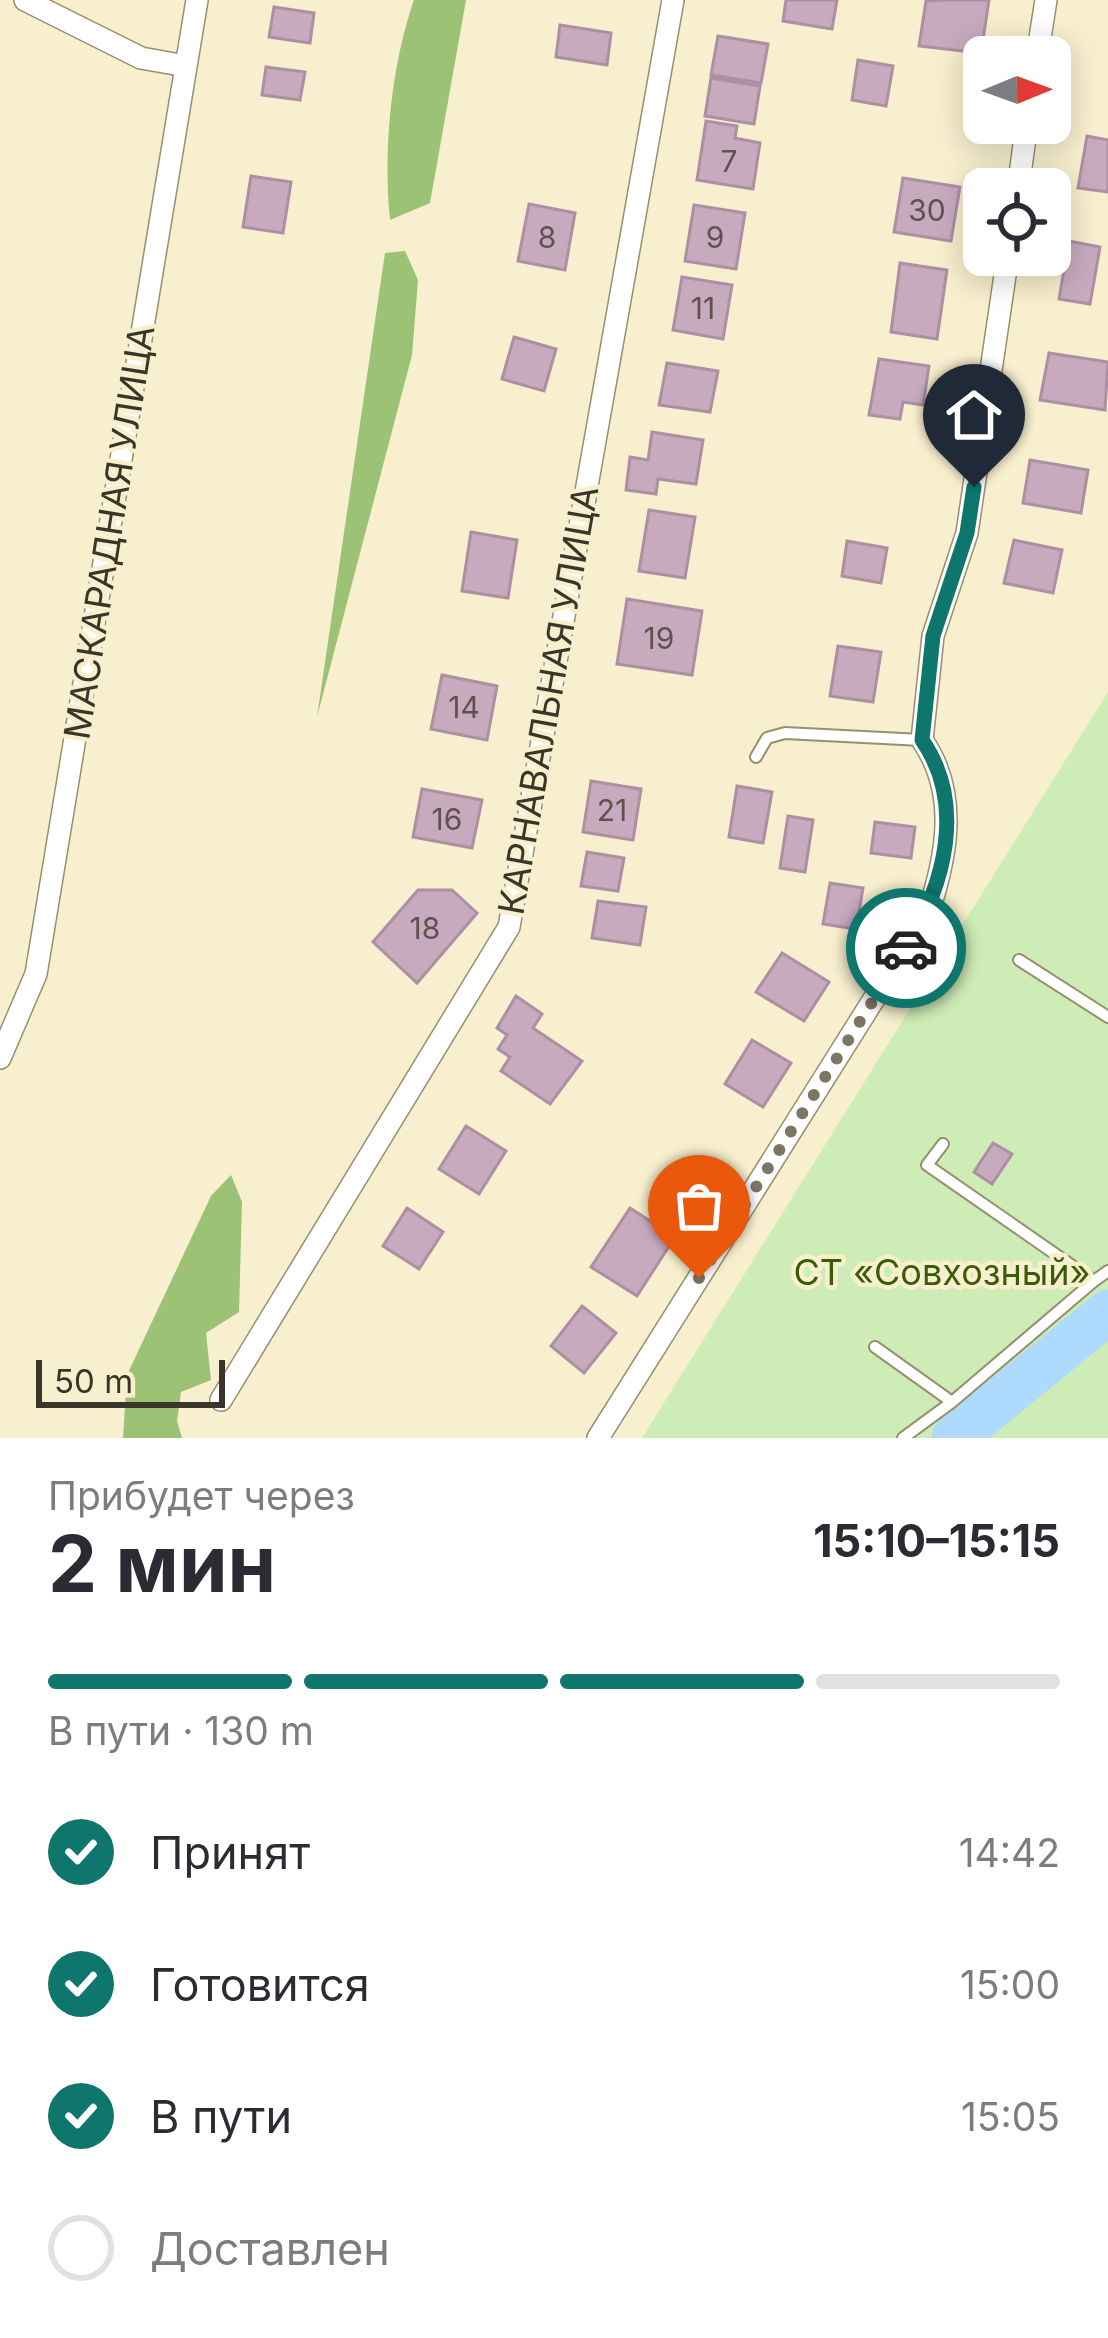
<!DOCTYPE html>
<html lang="ru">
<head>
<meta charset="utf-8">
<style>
  :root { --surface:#fff; --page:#f7f7f7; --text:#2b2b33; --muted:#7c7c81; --line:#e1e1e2; --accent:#0f766e }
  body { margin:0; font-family:Inter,sans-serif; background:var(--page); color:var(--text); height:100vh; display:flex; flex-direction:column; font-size:45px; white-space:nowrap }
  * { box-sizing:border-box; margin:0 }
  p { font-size:39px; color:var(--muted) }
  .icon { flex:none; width:66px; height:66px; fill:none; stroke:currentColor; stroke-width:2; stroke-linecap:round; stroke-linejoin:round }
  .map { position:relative; height:1438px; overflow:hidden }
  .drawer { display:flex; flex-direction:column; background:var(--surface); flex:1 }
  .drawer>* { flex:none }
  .needle { width:78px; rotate:89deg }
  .tools { position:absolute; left:963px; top:36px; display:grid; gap:24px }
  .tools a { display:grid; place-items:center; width:108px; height:108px; border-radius:18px; background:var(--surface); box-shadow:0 6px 30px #0003; font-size:60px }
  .scale { position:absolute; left:36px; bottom:30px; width:189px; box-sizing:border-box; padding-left:12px; border:6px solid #393629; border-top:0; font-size:33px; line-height:42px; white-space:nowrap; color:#393629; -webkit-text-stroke:9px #f7efcd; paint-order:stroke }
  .pin { position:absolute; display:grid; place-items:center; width:102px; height:102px; color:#fff; margin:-123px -51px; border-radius:50% 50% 50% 0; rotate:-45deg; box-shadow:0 0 12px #0007 }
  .pin .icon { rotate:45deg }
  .courier { position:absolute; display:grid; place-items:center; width:120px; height:120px; margin:-60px; border:9px solid #0f766e; border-radius:50%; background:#fff; color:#222; box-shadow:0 3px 15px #0007 }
  .summary em { font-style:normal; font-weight:700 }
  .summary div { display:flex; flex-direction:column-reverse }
  .summary { display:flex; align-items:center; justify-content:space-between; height:204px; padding:0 48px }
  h1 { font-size:78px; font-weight:700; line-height:90px }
  .bar { display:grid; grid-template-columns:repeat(4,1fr); gap:18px 12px; align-content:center; height:144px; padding:0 48px }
  .bar i { height:15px; border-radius:9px; background:var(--line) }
  .bar .active { background:var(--accent) }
  .bar p { grid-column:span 4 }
  ol { padding:0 48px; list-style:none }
  li { display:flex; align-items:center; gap:36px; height:132px }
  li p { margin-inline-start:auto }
  li .icon { padding:12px; border-radius:50%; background:var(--accent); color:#fff; stroke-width:4 }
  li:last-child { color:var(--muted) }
  li i { width:66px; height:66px; border:6px solid var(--line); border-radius:50% }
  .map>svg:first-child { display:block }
  .green { fill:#ceecb5 }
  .forest { fill:#9bc275 }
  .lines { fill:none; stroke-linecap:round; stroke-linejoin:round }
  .river { stroke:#aedafd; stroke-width:45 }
  .building { fill:#c8aabf; stroke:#ad8fa4; stroke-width:3 }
  .service-casing { stroke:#979070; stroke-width:14 }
  .minor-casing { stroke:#979070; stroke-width:24 }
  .service { stroke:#fff; stroke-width:10 }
  .minor { stroke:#fff; stroke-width:21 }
  .done { stroke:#7c7762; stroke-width:12; stroke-dasharray:0 21.6 }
  .route { stroke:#0f766e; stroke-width:15 }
  .labels { text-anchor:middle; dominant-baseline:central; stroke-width:9; stroke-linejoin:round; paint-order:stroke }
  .number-label { font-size:30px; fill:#5d534e }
  .street-label { font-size:36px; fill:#393629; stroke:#f7efcd }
  .park-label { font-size:36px; fill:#3a5c08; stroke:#f7efcd }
</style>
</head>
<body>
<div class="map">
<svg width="1108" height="1438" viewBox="0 0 1108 1438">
  <rect width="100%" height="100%" fill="#f7efcd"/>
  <path class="green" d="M1108 692V1438H642Z"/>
  <path class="forest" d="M414 0H466L430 203 390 220C383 151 391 66 414 0Z
    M405 251 418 280 412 355 317 717 385 253Z
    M231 1175 242 1202 239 1312 206 1333 211 1380 181 1392 177 1421 182 1438H123L127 1375 211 1196Z"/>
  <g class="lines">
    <path class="river" d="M954 1438 1108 1312"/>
  </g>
  <path class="building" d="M786 0H837L832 29 783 21Z
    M948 0H989L981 53 919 46 926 1Z
    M274 7 314 13 310 43 269 37Z
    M560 25 611 33 607 65 556 57Z
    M718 36 768 44 761 83 711 75Z
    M858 60 893 66 886 106 852 100Z
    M266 67 305 72 300 100 262 95Z
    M711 78 760 86 754 124 705 116Z
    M706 121 737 126 735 138 760 143 753 189 697 180Z
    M1087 136 1108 140V192L1078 188Z
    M251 176 291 182 283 233 243 227Z
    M903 178 960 187 951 241 894 232Z
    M529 204 575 213 565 270 518 261Z
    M694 205 745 213 736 269 685 261Z
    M1069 241 1100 247 1090 304 1059 299Z
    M900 263 947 270 937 339 891 332Z
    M682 277 732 285 723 339 673 330Z
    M514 337 556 349 544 391 502 379Z
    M1049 353 1108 362 1105 410 1040 400Z
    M879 359 929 366 923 405 903 402 900 419 869 415Z
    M667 363 718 371 710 412 659 405Z
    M652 432 703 440 696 484 658 479 656 494 626 490 630 457 648 460Z
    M1030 460 1088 470 1081 513 1023 503Z
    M649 510 695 517 685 578 639 571Z
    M471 532 517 540 508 598 462 591Z
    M1014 540 1062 550 1053 593 1004 583Z
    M847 541 887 548 881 583 842 576Z
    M627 599 702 611 692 675 617 664Z
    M838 646 881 652 873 702 830 696Z
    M442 675 497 686 487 740 431 729Z
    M591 781 641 789 633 840 583 832Z
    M737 786 772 792 763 843 729 837Z
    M422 789 482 800 472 848 413 837Z
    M788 816 813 820 805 872 780 868Z
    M875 822 915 827 911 858 871 853Z
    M587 852 624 858 618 891 581 886Z
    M830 883 863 888 856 929 823 924Z
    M418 890H452L477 913 417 983 373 942Z
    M598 901 646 907 640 945 592 938Z
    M782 953 829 982 804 1021 756 992Z
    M516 996 542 1014 533 1028 582 1061 550 1104 501 1071 510 1057 498 1049 507 1035 497 1028Z
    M752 1040 791 1063 763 1107 725 1084Z
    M466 1126 506 1151 479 1194 439 1169Z
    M993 1143 1012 1154 992 1184 974 1172Z
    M407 1208 443 1232 419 1269 383 1246Z
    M630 1208 675 1237 637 1296 591 1267Z
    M582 1306 616 1333 584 1373 551 1346Z"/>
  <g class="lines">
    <defs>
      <path id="service" d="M756 757 767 738 785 733 922 740
        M1019 960 1108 1017
        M943 1144 927 1165 1094 1281 1108 1271
        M875 1347 952 1402
        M903 1438 952 1402 1094 1281"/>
      <path id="minor" d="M25 0 141 58 186 66
        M1037 57 1046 0
        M1018 189 1027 123
        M0 1058 36 974 197 0
        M221 1400 509 927 673 0
        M598 1438 928 913C947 856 959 793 922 740L933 636 967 533 1008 255"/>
    </defs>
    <use href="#service" class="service-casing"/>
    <use href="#minor" class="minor-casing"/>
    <use href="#service" class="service"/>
    <use href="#minor" class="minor"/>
  </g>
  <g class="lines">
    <path class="done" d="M699 1278 906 948"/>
    <path class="route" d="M906 948C944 886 967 805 922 740L933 636 967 533 974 487"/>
  </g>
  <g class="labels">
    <g class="number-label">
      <text x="729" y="161">7</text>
      <text x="927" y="210">30</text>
      <text x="547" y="237">8</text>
      <text x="715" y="237">9</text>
      <text x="703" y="308">11</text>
      <text x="659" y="638">19</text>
      <text x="464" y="707">14</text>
      <text x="612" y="810">21</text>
      <text x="447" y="819">16</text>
      <text x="425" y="928">18</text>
    </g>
    <g class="street-label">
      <text transform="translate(109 532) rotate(-81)">МАСКАРАДНАЯ УЛИЦА</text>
      <text transform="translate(548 700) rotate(-80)">КАРНАВАЛЬНАЯ УЛИЦА</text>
    </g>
    <g class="park-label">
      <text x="942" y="1272">СТ «Совхозный»</text>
    </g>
  </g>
</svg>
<div class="tools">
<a><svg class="needle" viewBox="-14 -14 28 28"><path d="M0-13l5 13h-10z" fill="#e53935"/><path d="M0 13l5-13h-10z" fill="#7c7c81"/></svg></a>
<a><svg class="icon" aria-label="locate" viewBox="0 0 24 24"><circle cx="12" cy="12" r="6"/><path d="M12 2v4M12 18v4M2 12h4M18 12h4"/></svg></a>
</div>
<div class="scale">50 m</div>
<div class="pin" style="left:699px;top:1278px;background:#ea580c"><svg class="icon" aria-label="bag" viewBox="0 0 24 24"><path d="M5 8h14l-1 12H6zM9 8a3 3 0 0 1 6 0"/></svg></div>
<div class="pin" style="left:974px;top:487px;background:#1f2937"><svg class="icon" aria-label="home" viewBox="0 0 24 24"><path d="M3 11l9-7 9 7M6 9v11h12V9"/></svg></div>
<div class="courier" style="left:906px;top:948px"><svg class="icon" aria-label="car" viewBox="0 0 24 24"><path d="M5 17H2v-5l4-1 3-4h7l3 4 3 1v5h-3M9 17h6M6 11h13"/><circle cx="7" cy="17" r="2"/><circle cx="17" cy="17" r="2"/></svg></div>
</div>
<section class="drawer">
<div class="summary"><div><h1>2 мин</h1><p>Прибудет через</p></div><em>15:10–15:15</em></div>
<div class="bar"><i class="active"></i><i class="active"></i><i class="active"></i><i></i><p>В пути · 130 m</p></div>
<ol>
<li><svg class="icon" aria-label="check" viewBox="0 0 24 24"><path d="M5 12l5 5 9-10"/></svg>Принят<p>14:42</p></li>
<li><svg class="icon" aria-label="check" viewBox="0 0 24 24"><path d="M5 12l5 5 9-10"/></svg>Готовится<p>15:00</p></li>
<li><svg class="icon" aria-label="check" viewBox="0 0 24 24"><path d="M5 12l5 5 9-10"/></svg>В пути<p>15:05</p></li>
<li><i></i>Доставлен</li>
</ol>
</section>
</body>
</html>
